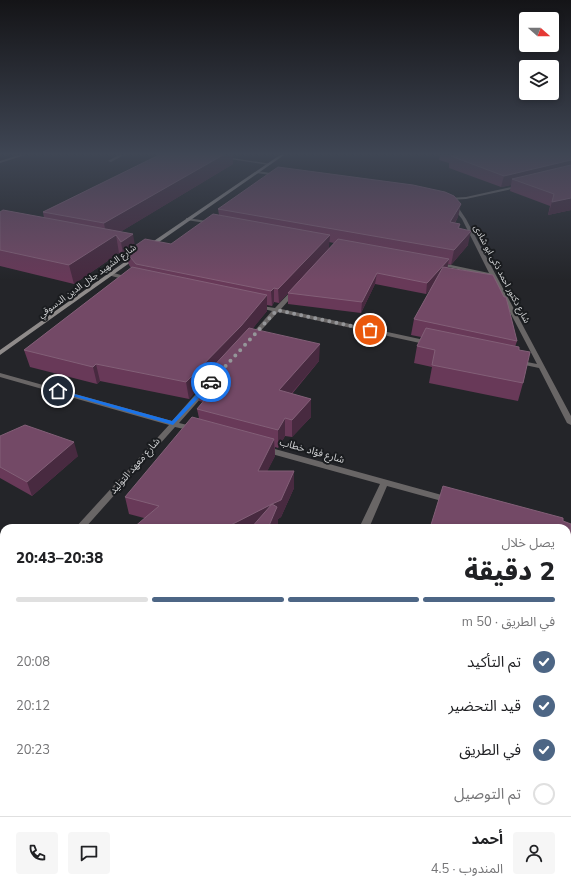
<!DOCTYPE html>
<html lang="ar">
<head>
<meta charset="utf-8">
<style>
  :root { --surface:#fff; --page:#f6f6f6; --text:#202124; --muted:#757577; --line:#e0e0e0; --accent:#4d6685 }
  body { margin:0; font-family:"Nunito Sans","Noto Sans Arabic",sans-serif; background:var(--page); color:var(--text); direction:rtl; height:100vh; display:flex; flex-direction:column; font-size:15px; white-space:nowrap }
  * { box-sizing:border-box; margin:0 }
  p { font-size:13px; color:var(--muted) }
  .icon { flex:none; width:22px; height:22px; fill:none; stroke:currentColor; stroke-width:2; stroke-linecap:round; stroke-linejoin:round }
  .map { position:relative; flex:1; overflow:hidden; direction:ltr }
  .side { position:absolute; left:0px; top:524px; width:571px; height:372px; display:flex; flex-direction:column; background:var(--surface); border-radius:12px 12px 0 0; box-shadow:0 2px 6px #0003; direction:rtl }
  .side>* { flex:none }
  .needle { width:26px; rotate:111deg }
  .tools { position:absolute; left:519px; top:12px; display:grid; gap:8px }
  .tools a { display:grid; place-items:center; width:40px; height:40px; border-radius:4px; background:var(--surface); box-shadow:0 2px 6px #0003; font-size:20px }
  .pin { position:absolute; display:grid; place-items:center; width:34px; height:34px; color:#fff; margin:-17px; border:2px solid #fff; border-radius:50%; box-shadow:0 1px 4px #0007 }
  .courier { position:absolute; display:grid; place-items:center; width:40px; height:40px; margin:-20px; border:3px solid #1a73e8; border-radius:50%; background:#fff; color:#222; box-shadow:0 1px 5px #0007 }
  .summary em { font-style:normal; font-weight:800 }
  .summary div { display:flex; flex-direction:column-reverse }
  .summary { display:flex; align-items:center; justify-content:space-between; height:68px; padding:0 16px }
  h1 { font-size:26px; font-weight:800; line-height:30px }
  .bar { display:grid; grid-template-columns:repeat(4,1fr); gap:6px 4px; align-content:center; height:48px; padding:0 16px }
  .bar i { height:5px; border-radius:3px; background:var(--line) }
  .bar .active { background:var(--accent) }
  .bar p { grid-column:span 4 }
  .line { display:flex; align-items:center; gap:10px; padding:0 16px; border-top:1px solid var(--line) }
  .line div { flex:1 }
  .round { display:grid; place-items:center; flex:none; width:42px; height:42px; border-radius:4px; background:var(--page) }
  ol { padding:0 16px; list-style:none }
  li { display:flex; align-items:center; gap:12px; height:44px }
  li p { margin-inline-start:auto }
  li .icon { padding:4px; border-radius:50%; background:var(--accent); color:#fff; stroke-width:4 }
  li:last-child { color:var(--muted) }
  li i { width:22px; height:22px; border:2px solid var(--line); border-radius:50% }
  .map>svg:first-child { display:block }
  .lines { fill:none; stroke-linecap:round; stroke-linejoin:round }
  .service { fill:#696666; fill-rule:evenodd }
  .minor { fill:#696666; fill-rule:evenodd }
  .secondary { fill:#8f8b8a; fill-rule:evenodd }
  .wall { fill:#683958; fill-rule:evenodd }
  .shaded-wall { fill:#482a40 }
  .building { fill:#734966; stroke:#825f77 }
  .route { fill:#1a73e8 }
  .done { stroke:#959699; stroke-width:4; stroke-dasharray:0 7.2 }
  .labels { text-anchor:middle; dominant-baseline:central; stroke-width:4; stroke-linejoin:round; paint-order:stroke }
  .far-street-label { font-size:9px; fill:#d2d3d5; stroke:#1a1c1f }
  .street-label { font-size:10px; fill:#d2d3d5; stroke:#1a1c1f }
</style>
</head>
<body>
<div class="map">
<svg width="571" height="896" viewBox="0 0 571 896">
  <rect width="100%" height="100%" fill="#242529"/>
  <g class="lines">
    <path class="service" d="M119 155H124L111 162 108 161Z
      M203 155H213L271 164 269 165Z
      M520 185H521V187L466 199 447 200 445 199 447 198 466 197Z"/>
    <path class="minor" d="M19 155H25L0 163V161Z
      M257 171 278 174 280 175 278 176 256 173Z
      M450 206 458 207 466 219 571 416V425L567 423 539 368 515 363 514 362 517 360 537 364 491 276 434 264 437 262 489 273 462 219 454 209 450 208Z
      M188 218 213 222 215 223 213 224 186 220V218Z
      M110 272 132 278 133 279 130 281 108 275V273Z
      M294 289 297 291 281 309 429 341 432 343 429 345 278 312 254 338H250V336L272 311 255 307V305L275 308 292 290Z
      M0 373 172 421 202 387H208L209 389 179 423 196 427 197 429 196 431H193L175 427 85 528H75L169 425 0 377Z
      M264 446 449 497 452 498 453 500 452 502 449 503 387 486 369 528H359L380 484 261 451 260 449Z
      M4 610V622L0 624V611Z
      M194 892H209L208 896H193Z"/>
    <path class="secondary" d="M280 155H284L149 249H145V247Z
      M136 254 139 256 138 257 0 355V350Z"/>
  </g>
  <path class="wall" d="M440 155H571V210L548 215 550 206 510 191 511 185 501 187 449 168V163L439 160Z
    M233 164 120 232 135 246 171 244 219 215 218 209 458 217 455 223 460 224 459 229 468 245 451 265 448 264 447 268 517 341 515 347 523 383 518 401 429 383 432 367 414 363 417 346 421 337 411 335 414 319 432 287 426 294 375 284 361 313 288 304V293L279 303 274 302 272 306 267 305V311L252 329 319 361 292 394 311 399V417L292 437 285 436 278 448 275 447V456L267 471 294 488 281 517 278 519V524L144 518 129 514 125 497 199 418 197 409 203 402 199 401 198 389 189 399 100 381 97 384 30 367 24 350 131 268 129 265 127 258 124 260 119 253 74 284 0 266V212L44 218 43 212ZM329 242 334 243 308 271 329 248Z
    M0 436 78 456 32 496 0 478Z
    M563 521 571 896H523L524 892H567Z
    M111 892H148L146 896H119Z"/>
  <path class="shaded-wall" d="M223 155H233V164L107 240 104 223Z
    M571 160V171L512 179 511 185 501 187 504 176Z
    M571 198V210L548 215 552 202Z
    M461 204 458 217 447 235 450 222Z
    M471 231 468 245 451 265 454 250Z
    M133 234 136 252H126L127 258 124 260 121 242Z
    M116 235 119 253 74 284 69 265Z
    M330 235 329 248 279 303 278 289Z
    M449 259 447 270 426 294 427 283Z
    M377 273 375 284 361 313 362 302Z
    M274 288V302L272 306 271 291Z
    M267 295V311L242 342 197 384 198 389 189 399 186 382Z
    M320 344 319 361 279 408V390Z
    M96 364 100 381 97 384 93 367Z
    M311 399V417L292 437V420Z
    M285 418V436L278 448V430Z
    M274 439 275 456 259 488 258 471Z
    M74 442 78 456 32 496 27 482Z
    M294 471V488L281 517 278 519V524L276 528H225L272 504Z
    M4 786V815L0 821V791Z
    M135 892H148L146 896H134V895Z"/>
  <path class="building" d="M159 155H223L104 223 43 212Z
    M456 155H571V160L504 176 451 156Z
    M571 165V198L552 202 554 194 512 179Z
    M278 167 413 185 445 192 454 196 461 204 450 222 460 224 458 228 471 231 454 250 218 209Z
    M3 210 133 234 121 242 116 235 69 265 0 250V212Z
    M213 214 330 235 278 289 274 288 271 291 136 264 126 252 145 239 171 244Z
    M338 239 449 259 427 283 377 273 362 302 288 293Z
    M132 267 267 295 241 326 186 382 96 364 93 367 24 350Z
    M443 267 493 275 504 297H506L517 341 414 319Z
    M249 328 320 344 279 390 311 399 292 420 285 418 278 430 197 409 215 387 197 384Z
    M426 328 519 347V350L530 352 523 383 432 365 435 350 417 346Z
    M192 417 274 439 258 471H294L281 500 272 504 277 507 268 528H251L272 504 225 528H133L159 506 125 497Z
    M25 425 74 442 27 482 0 467V436Z
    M443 486 563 518V521L571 524V896H533L534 892H567V528H430Z
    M4 665V786L0 791V669Z
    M128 892H135L134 895Z
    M390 892H477L476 896H388Z"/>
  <linearGradient id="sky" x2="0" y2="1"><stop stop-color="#141417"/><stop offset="0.55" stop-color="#3f4654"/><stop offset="1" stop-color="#3f4654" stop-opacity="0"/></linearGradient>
  <rect width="571" height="280" fill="url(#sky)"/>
  <path class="route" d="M209 381 214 382 173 425 55 391 60 390 172 421Z"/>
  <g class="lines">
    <path class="done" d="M211 382 277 310 370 330"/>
  </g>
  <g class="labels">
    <g class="far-street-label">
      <text transform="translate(502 274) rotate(62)">شارع دكتور احمد ذكى ابو شادى</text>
      <text transform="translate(87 281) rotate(-36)">شارع الشهيد جلال الدين الدسوقي</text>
    </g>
    <g class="street-label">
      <text transform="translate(312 451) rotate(16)">شارع فؤاد خطاب</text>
      <text transform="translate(135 466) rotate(-49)">شارع معهد التوليد</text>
    </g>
  </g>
</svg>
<div class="tools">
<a><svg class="needle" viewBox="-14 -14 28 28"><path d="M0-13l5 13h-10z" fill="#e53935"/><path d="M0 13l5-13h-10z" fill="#757577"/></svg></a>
<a><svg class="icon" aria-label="layers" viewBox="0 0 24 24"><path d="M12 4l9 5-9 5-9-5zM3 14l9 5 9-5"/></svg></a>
</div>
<div class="pin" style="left:370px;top:330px;background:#ea580c"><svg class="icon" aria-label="bag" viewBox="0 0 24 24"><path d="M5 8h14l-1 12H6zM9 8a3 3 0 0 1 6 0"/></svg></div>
<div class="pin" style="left:58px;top:391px;background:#1f2937"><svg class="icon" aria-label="home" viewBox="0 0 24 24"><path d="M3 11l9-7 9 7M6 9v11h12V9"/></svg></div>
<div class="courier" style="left:211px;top:382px"><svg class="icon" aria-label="car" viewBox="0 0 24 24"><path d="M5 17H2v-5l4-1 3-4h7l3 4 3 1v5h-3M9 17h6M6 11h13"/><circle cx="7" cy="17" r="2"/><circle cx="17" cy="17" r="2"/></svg></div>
<section class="side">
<div class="summary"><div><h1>2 دقيقة</h1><p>يصل خلال</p></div><em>20:38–20:43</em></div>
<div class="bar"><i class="active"></i><i class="active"></i><i class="active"></i><i></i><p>في الطريق · 50 m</p></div>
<ol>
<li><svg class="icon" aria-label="check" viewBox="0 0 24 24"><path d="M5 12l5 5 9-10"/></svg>تم التأكيد<p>20:08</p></li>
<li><svg class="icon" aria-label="check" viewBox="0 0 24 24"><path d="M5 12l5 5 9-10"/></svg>قيد التحضير<p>20:12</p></li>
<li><svg class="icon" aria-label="check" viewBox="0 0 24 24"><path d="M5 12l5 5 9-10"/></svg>في الطريق<p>20:23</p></li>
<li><i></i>تم التوصيل</li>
</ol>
<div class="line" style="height:72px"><a class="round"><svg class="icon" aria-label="person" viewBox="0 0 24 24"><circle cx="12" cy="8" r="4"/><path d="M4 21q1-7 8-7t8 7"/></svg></a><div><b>أحمد</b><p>المندوب · 4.5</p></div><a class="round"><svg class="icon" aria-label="chat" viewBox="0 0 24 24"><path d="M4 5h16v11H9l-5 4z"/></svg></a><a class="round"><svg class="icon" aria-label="phone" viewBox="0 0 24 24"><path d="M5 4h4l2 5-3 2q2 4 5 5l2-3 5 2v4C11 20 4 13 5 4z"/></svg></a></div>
</section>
</div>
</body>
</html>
